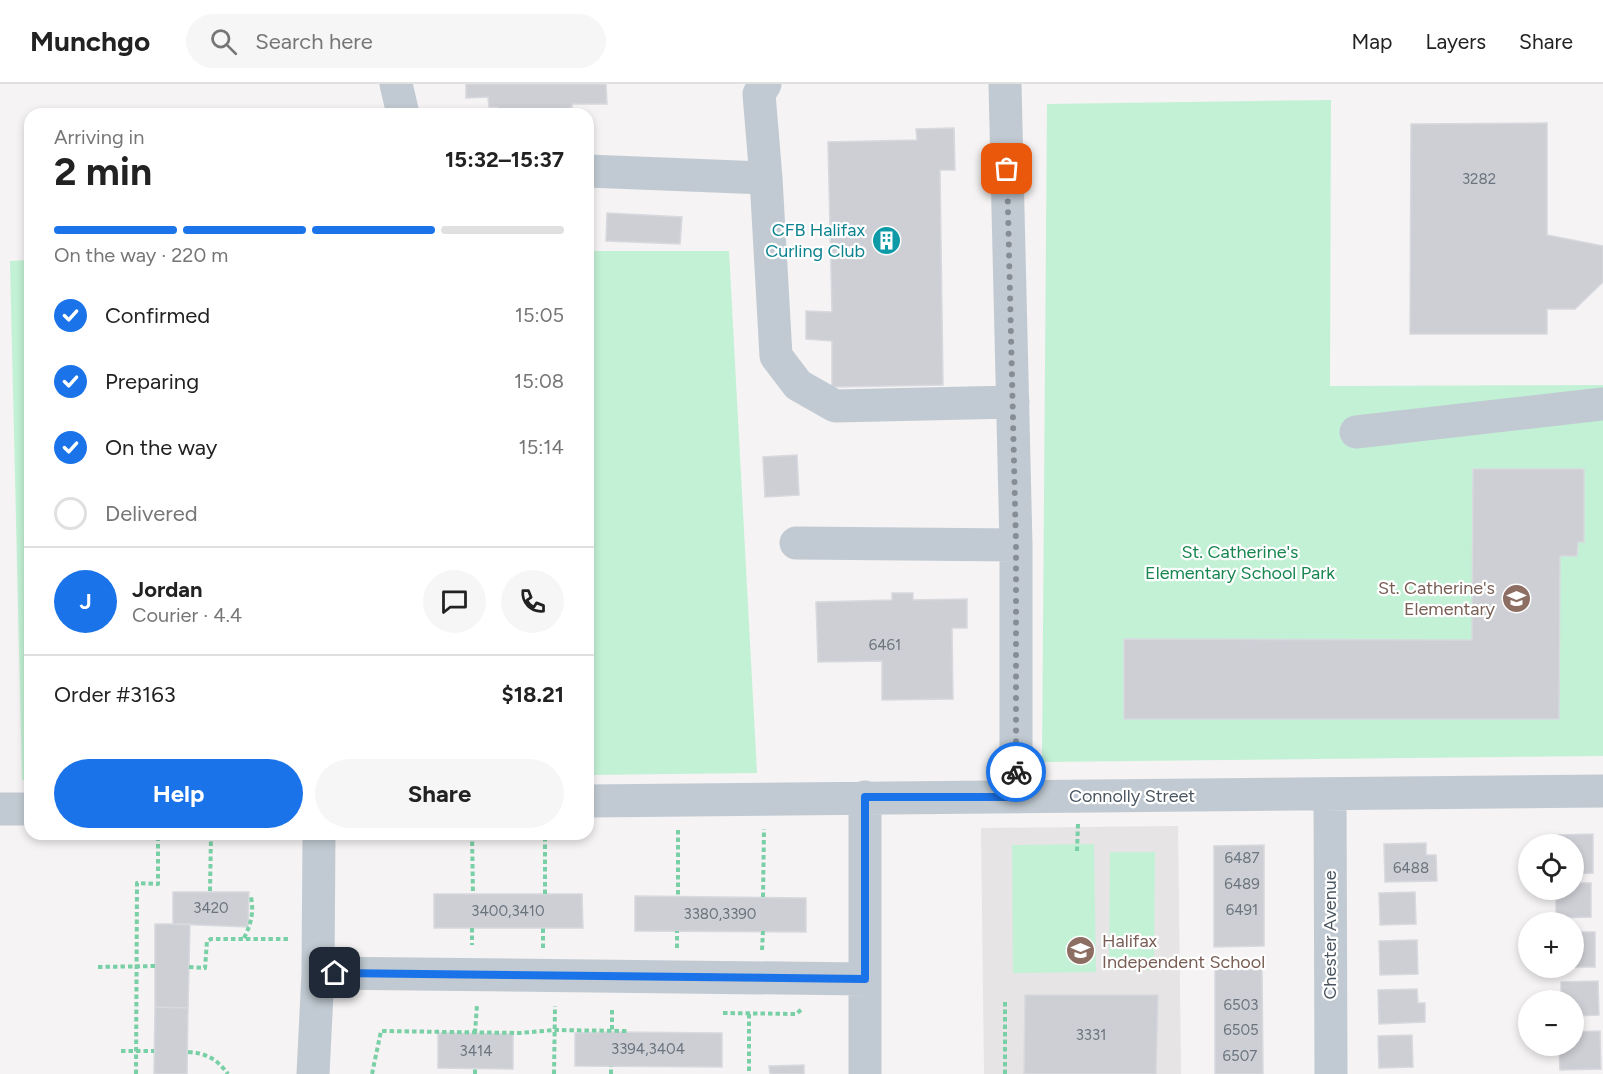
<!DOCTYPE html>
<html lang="en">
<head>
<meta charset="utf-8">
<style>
  :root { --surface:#fff; --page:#f6f6f6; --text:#222; --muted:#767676; --line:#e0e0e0; --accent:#1a73e8 }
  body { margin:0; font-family:Figtree,sans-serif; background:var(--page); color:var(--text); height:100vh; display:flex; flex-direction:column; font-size:22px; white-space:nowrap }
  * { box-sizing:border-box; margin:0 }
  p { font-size:20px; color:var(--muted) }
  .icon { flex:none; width:33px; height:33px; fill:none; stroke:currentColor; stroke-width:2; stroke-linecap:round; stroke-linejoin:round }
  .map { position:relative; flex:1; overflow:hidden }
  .sheet { position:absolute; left:24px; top:24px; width:570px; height:732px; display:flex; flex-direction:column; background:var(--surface); border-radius:18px; box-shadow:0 3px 9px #0003 }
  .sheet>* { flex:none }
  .tools { position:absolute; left:1518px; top:750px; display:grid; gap:12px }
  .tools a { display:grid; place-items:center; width:66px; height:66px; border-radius:50%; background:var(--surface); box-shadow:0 3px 9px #0003; font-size:30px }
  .pin { position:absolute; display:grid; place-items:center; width:51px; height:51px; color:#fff; margin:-26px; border-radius:12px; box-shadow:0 3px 9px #0006 }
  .courier { position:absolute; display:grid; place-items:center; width:60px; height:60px; margin:-30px; border:4px solid #1a73e8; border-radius:50%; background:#fff; color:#222; box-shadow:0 2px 8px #0007 }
  .head em { font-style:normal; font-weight:700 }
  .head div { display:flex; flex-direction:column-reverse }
  .head { display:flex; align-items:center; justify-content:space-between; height:102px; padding:0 30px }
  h1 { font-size:39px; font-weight:700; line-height:45px }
  .bar { display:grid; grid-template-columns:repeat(4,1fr); gap:9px 6px; align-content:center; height:72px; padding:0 30px }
  .bar i { height:8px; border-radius:4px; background:var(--line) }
  .bar .active { background:var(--accent) }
  .bar p { grid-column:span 4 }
  .line { display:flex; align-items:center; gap:15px; padding:0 30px; border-top:2px solid var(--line) }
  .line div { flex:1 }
  .round { display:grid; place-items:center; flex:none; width:63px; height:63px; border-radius:32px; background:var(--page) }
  ol { padding:0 30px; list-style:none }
  li { display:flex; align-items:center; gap:18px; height:66px }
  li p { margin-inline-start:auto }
  li .icon { padding:6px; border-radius:50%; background:var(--accent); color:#fff; stroke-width:4 }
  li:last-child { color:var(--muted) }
  li i { width:33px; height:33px; border:3px solid var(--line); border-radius:50% }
  .action { display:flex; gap:12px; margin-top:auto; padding:12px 30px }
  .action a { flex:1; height:69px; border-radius:36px; background:var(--accent); color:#fff; font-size:24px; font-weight:700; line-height:69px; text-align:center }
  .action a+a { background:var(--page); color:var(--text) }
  header { display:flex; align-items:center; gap:36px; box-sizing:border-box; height:84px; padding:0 30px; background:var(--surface); border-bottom:2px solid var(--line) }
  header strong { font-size:28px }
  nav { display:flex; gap:33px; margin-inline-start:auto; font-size:21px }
  .search { width:420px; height:54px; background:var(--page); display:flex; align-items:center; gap:15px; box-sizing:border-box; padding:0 21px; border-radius:33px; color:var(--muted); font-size:22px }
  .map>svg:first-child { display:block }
  .education { fill:#e6e4e5 }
  .green { fill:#c3f1d5 }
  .building { fill:#cdcfd5; stroke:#d7d9de; stroke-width:1.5 }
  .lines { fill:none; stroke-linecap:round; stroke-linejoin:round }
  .path { stroke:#7ad0a6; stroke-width:4; stroke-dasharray:4.5 3; stroke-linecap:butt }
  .minor { stroke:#c1cad2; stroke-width:33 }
  .done { stroke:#868d94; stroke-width:6; stroke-dasharray:0 10.8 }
  .route { stroke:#1a73e8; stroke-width:8 }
  .labels { text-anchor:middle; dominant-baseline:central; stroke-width:4.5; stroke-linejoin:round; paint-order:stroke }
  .number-label { font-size:15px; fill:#6b747e }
  .culture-label { font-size:18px; fill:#0d838f; stroke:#fff; text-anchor:end }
  .park-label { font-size:18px; fill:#17864f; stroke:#fff }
  .education-label { font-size:18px; fill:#785e54; stroke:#fff; text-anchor:end }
  .street-label { font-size:18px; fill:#4a5661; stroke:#fff }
</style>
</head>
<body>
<header>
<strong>Munchgo</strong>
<div class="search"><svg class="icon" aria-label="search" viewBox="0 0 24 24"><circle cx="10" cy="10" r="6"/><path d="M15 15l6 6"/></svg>Search here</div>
<nav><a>Map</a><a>Layers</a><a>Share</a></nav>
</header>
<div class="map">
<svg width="1603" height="990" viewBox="0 0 1603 990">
  <rect width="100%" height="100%" fill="#f5f3f3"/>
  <path class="education" d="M1178 742 1181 990H984L981 744Z"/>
  <path class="green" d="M1331 16 1330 302 1603 301V672L1042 678 1047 20Z
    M588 167H729L757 689 588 691Z
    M30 176V696H22L10 177Z
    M1094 760 1096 888 1013 889 1012 761Z
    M1110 768H1155L1154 886H1109Z"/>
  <path class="building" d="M466 0H606L607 20H572V23L549 29 524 30 501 26 497 23H489L488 13 466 14Z
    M1547 39V151L1603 162V198L1575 225H1547V250H1410L1411 40Z
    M954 44 955 86H940L943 301 832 303V257L806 255V227L832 228 828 58 917 56 916 45Z
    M607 129 682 133 680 160 606 157Z
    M797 371 799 411 765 413 763 373Z
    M1473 385H1584V458H1578L1577 472H1560L1559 635H1124V555L1472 556Z
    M892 509H913V516L967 515V544H952L953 615 882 616V577L818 578 816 518 892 516Z
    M1593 750V789L1574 790V760H1559V751Z
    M1426 759V771H1436L1437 797 1385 798 1384 760Z
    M1264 761V862L1214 863V762Z
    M1574 799H1591V833L1556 834V806H1574Z
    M173 808H249L248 843 173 840Z
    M1415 808 1416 840 1380 841 1379 809Z
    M434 810H582L583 844H434Z
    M635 812 806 814V848L635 847Z
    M155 840H190L188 924 155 923Z
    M1574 848H1595V883H1574Z
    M1417 856 1418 890 1380 891 1379 857Z
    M1215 885H1262L1263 990H1215Z
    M1598 897 1599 931 1574 932V916H1561V898Z
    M1417 905 1418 919H1425V938L1379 940 1378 906Z
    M1025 911H1158L1156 990H1024Z
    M155 923 188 924 187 990H154Z
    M1600 947 1601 985 1560 986 1559 967H1542V962H1574V948Z
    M612 948 722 949V983L575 982V949Z
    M438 949 513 950V985L438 984Z
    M1412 951 1413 983 1379 984 1378 952Z
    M804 981V990H770L769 982Z"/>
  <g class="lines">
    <path class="path" d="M678 746V813
      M472 750 473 810
      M1077 767 1078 740
      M210 807 211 751
      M545 810V750
      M763 813 764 745
      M472 844V861
      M244 854C251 840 254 829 251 813
      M543 864V844
      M677 864V847
      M762 866 763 847
      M98 883 155 882
      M189 883 205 884 207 857 211 855H288
      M612 926V948
      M723 929 796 930 802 925
      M749 930V990
      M475 949 477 920
      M121 967H154
      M188 968C206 969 217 975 228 990
      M136 990 137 799 158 800V752
      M372 990 381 947 520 949 554 946 627 947
      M475 990V985
      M554 990 555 922
      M611 990V982
      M1005 990V915"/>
    <path class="minor" d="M396 0 403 30
      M765 0 759 10 766 94 776 272 798 301 835 322 1013 318
      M1005 0 1016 461V713
      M588 87 766 94
      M1356 348 1603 320
      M796 459 1016 461
      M1330 712 1331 990
      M865 713V990
      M588 717C926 711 1265 713 1603 707
      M0 725H30
      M318 889 865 895
      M313 990 318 889 319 750"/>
  </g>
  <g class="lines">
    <path class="done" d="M1007 85 1016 461V688"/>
    <path class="route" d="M335 889 865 895V713H1016V688"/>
  </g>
  <defs>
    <symbol id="building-disc" viewBox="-11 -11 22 22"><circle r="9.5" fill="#0f9aa8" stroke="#fff"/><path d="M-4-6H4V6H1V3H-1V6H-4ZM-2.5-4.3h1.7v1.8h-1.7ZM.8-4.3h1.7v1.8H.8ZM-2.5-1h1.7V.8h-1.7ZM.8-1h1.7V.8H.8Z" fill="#fff"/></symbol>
    <symbol id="school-disc" viewBox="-11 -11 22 22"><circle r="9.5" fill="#8d6e63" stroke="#fff"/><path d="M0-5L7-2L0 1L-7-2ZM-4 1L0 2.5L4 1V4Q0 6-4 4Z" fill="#fff"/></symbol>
  </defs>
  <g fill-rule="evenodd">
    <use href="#building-disc" x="870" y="140" width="33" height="33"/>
    <use href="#school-disc" x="1500" y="498" width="33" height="33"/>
    <use href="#school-disc" x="1064" y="850" width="33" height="33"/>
  </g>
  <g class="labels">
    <g class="number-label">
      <text x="1479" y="95">3282</text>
      <text x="885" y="561">6461</text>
      <text x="1242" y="774">6487</text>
      <text x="1411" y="784">6488</text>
      <text x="1242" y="800">6489</text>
      <text x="211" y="824">3420</text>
      <text x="1242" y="826">6491</text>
      <text x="508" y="827">3400,3410</text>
      <text x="720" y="830">3380,3390</text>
      <text x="1241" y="921">6503</text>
      <text x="1241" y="946">6505</text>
      <text x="1091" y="951">3331</text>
      <text x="648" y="965">3394,3404</text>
      <text x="476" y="967">3414</text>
      <text x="1240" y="972">6507</text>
    </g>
    <g class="culture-label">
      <text x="865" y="146">CFB Halifax<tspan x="865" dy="21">Curling Club</tspan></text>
    </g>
    <g class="park-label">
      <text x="1240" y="468">St. Catherine's<tspan x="1240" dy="21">Elementary School Park</tspan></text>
    </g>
    <g class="education-label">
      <text x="1495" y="504">St. Catherine's<tspan x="1495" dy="21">Elementary</tspan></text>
      <text x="1102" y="857" text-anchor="start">Halifax<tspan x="1102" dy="21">Independent School</tspan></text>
    </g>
    <g class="street-label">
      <text x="1132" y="712">Connolly Street</text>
      <text transform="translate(1330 851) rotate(-90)">Chester Avenue</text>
    </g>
  </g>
</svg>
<div class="tools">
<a><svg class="icon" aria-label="locate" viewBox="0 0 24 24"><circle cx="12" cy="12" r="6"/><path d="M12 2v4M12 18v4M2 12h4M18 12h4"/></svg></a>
<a>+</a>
<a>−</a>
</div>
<div class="pin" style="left:1007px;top:85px;background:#ea580c"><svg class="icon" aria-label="bag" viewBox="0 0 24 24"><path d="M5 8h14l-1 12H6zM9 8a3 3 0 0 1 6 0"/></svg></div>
<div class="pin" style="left:335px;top:889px;background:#1f2937"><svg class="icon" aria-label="home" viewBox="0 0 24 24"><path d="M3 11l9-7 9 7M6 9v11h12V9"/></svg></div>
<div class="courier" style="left:1016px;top:688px"><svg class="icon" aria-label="bike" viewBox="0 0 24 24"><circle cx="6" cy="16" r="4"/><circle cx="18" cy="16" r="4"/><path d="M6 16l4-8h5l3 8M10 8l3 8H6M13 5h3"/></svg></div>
<section class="sheet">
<div class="head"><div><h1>2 min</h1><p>Arriving in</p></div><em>15:32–15:37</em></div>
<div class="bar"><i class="active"></i><i class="active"></i><i class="active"></i><i></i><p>On the way · 220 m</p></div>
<ol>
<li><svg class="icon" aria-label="check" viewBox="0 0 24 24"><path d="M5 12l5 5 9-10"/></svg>Confirmed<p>15:05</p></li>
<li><svg class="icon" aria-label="check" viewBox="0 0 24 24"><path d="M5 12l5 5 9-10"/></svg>Preparing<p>15:08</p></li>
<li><svg class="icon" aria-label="check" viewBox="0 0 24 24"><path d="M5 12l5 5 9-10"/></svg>On the way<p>15:14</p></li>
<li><i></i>Delivered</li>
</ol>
<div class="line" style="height:108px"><b class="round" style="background:var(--accent);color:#fff">J</b><div><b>Jordan</b><p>Courier · 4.4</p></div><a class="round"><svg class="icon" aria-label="chat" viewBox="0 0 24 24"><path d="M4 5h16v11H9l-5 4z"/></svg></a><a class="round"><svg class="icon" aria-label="phone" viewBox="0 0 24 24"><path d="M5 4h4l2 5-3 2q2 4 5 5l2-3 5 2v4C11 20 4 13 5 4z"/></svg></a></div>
<div class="line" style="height:78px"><div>Order #3163</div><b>$18.21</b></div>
<div class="action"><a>Help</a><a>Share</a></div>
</section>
</div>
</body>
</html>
